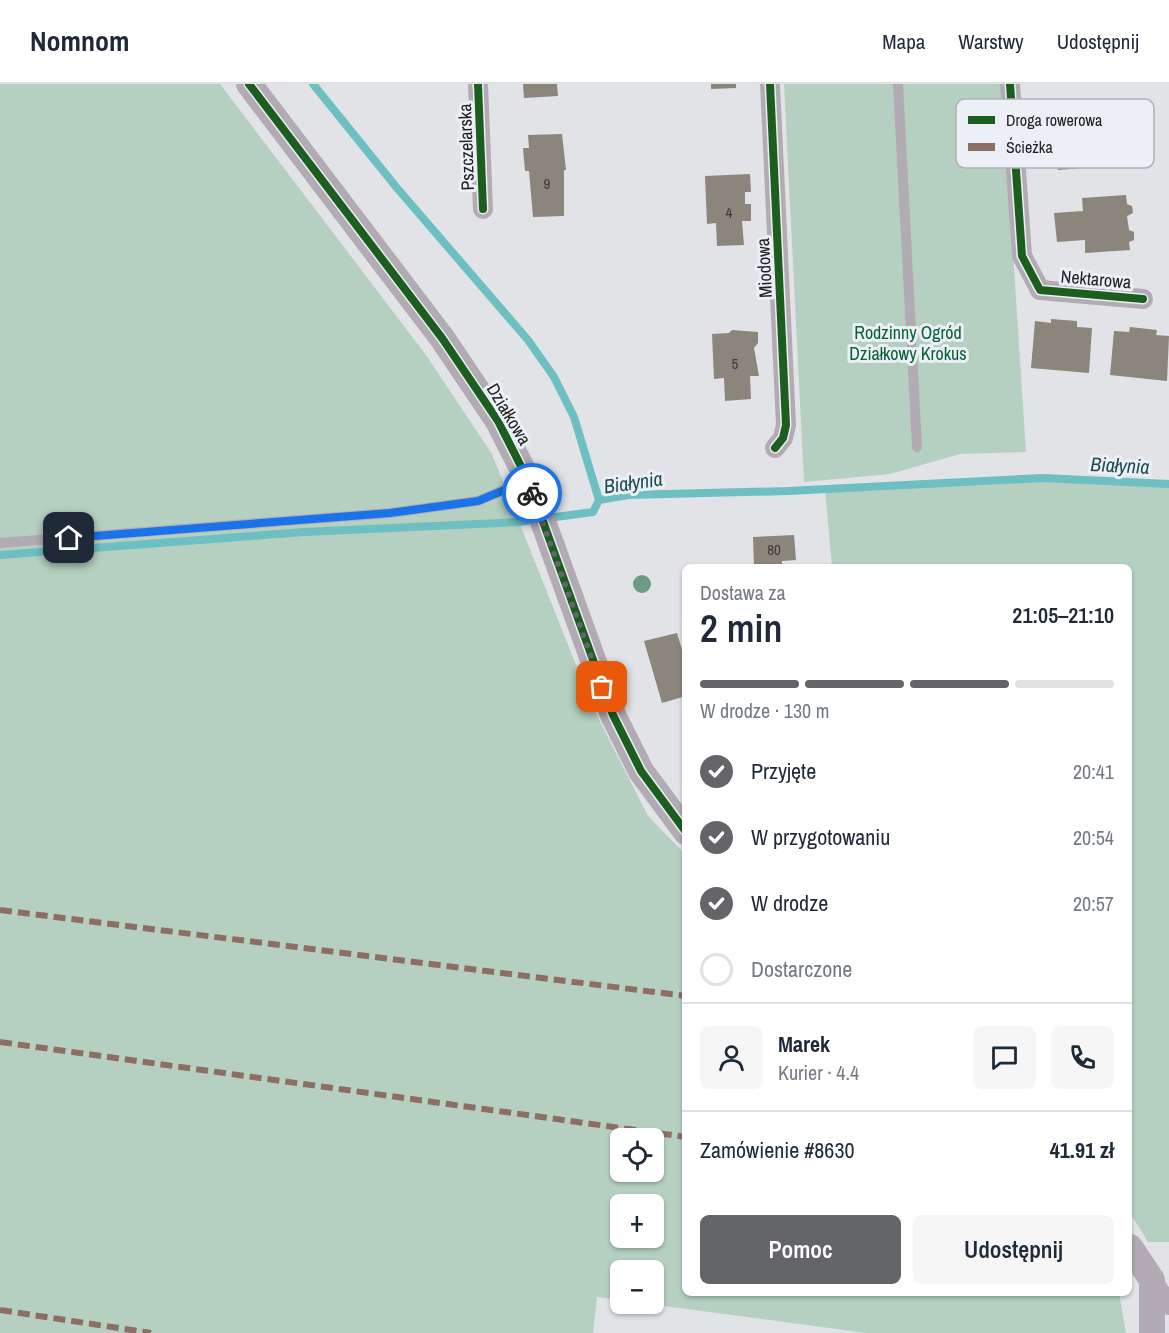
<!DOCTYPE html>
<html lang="pl">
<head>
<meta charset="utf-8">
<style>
  :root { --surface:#fff; --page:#f6f6f7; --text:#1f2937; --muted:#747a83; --line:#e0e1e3; --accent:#646568 }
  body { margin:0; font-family:"Archivo Narrow",sans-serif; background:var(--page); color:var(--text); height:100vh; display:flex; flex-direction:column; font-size:22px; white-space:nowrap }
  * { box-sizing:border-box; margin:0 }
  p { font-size:20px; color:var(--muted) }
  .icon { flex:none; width:33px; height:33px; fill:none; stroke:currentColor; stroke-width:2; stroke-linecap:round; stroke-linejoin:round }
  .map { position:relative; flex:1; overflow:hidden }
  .details { position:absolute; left:682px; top:480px; width:450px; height:732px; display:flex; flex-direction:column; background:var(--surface); border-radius:9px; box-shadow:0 2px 4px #0004 }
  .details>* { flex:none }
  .tools { position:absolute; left:610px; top:1044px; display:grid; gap:12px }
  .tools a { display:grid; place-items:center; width:54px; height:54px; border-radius:9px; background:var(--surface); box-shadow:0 2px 4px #0004; font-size:30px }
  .pin { position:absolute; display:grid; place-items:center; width:51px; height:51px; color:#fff; margin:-26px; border-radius:12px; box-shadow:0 3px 9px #0006 }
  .courier { position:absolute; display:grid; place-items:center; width:60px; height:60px; margin:-30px; border:4px solid #1a73e8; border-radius:50%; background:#fff; color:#222; box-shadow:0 2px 8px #0007 }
  .head em { font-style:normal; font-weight:600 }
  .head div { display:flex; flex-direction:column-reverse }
  .head { display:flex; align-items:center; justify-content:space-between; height:102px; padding:0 18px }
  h1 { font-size:39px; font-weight:600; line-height:45px }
  .bar { display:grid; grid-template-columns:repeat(4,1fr); gap:9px 6px; align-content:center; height:72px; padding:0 18px }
  .bar i { height:8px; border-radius:4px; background:var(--line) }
  .bar .current { background:var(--accent) }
  .bar p { grid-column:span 4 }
  .line { display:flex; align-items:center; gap:15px; padding:0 18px; border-top:2px solid var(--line) }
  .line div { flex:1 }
  .round { display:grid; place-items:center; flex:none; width:63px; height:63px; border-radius:9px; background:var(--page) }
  ol { padding:0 18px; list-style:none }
  li { display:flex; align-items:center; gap:18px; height:66px }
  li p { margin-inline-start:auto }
  li .icon { padding:6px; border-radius:50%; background:var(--accent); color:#fff; stroke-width:4 }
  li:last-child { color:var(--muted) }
  li i { width:33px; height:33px; border:3px solid var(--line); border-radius:50% }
  .cta { display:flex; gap:12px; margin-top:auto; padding:12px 18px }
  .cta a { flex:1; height:69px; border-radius:9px; background:var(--accent); color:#fff; font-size:24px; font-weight:600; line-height:69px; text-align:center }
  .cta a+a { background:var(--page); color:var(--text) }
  header { display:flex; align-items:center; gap:36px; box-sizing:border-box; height:84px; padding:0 30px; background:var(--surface); border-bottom:2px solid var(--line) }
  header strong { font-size:28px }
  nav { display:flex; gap:33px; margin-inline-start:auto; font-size:21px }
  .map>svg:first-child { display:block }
  .green { fill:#b5d0c0; fill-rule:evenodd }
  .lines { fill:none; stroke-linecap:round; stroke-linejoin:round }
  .stream { stroke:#6ebfc1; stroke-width:8 }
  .building { fill:#8b857c }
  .service { stroke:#b2abb3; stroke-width:10 }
  .minor { stroke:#b2abb3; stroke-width:20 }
  .tertiary { stroke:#b2abb3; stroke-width:26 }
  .quiet { stroke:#8d6e63; stroke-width:6; stroke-dasharray:12 6; stroke-linecap:butt }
  .cycleway-casing { stroke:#edeff6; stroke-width:11 }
  .cycleway { stroke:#1b5e20; stroke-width:8 }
  .tree { fill:#6a9c86 }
  .done { stroke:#646568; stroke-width:6; stroke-dasharray:0 10.8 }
  .route { stroke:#1a73e8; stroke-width:8 }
  .labels { text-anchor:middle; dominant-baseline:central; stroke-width:6; stroke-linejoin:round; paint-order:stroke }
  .number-label { font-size:15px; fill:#3b3a39 }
  .street-label { font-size:18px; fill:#202123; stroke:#edeff6 }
  .park-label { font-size:18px; fill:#086136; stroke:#edeff6 }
  .water-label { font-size:20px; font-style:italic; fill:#1c4d4e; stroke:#edeff6 }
  .key { fill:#edeff6; stroke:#b0b1b7; stroke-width:1.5 }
  .key-label { font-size:16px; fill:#202123 }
</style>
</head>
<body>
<header>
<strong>Nomnom</strong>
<nav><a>Mapa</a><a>Warstwy</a><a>Udostępnij</a></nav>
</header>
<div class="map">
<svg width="1169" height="1249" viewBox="0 0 1169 1249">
  <rect width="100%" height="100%" fill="#e1e3e7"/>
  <path class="green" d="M0 0H220L426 271 492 370 594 626 648 732 685 770 686 1209H1119L1126 1249H866L649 1220H654V1186H621V1216L597 1213 593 1249H0ZM621 1054H654V1088H621ZM621 1120H654V1154H621Z
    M784 0H1002L1026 368 960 370 890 390 804 398Z
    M1043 394 1169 400V1158H1148L1130 1129V483H832L825 405Z"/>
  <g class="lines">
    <path class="stream" d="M313 0 397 104 528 256 554 293 574 333 599 416
      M0 471 305 448 519 438 593 428 599 416 628 411 788 407 1043 394 1169 400"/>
  </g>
  <path class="building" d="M523 0H557L558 12 524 14Z
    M711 0H736V4L711 5Z
    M1099 26 1103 82 1058 86 1056 70 1051 71 1049 45 1055 44 1054 28Z
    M562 50 566 86H564V132L533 133 529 87H525L523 64H529L528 51Z
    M750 90 751 108H745V120H751V137H742L744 161 717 162 716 139 707 140 705 92Z
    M1126 111 1127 120 1132 122 1133 129 1127 132 1129 146 1134 148V156L1129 158 1130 166 1085 169V156L1057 158 1054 129 1083 127 1082 114Z
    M1051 235 1077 237V243L1092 244 1089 289 1031 284 1035 237 1051 239Z
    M1130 243 1157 246 1156 251 1169 252 1167 297 1110 291 1114 247 1129 248Z
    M732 246 758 248V259L754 264 759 292H750L751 315 725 317 724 294 714 295 712 250 729 249Z
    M794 451 796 476 782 477V483H754L753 453Z
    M677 549 686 579V612L662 619 644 557Z"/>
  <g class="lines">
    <path class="service" d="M898 0 917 363
      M0 459 390 429 478 417 527 396"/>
    <path class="minor" d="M478 0 483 125
      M770 0 786 341 783 354 775 364
      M1010 0 1022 172 1040 206 1143 215
      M1152 1196 1169 1221"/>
    <path class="tertiary" d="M249 0 442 254 498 337 528 396 613 631 641 687 686 748
      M1130 1163 1152 1196V1249"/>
    <path class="quiet" d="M0 826 686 912
      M0 958 686 1053
      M0 1226 151 1249"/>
    <defs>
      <path id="cycleway" d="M249 0 442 254 498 337 528 396 613 631 641 687 686 748
        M478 0 483 125
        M770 0 786 341 783 354 775 364
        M1010 0 1022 172 1040 206 1143 215"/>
    </defs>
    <use href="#cycleway" class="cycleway-casing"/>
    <use href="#cycleway" class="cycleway"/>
  </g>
  <circle class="tree" cx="642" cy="500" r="9"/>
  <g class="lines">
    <path class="done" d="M532 409 602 603"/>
    <path class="route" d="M69 454 390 429 478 417 528 396 532 409"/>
  </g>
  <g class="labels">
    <g class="number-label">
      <text x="547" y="99">9</text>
      <text x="729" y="128">4</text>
      <text x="735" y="279">5</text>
      <text x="774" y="465">80</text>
    </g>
    <g class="street-label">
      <text transform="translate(466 63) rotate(-92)">Pszczelarska</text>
      <text transform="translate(764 184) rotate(-93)">Miodowa</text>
      <text transform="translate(1096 195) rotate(5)">Nektarowa</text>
      <text transform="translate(509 330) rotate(59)">Działkowa</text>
    </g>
    <g class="park-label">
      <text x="908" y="248">Rodzinny Ogród<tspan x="908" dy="21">Działkowy Krokus</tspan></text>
    </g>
    <g class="water-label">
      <text transform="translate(1120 381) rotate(3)">Białynia</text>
      <text transform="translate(633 398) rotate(-8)">Białynia</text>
    </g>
  </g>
  <rect x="956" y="15" width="198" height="69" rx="9" class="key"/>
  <rect x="968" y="32" width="27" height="8" fill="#1b5e20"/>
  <rect x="968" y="59" width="27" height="8" fill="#8d6e63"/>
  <g class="key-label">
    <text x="1006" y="42">Droga rowerowa</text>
    <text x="1006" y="69">Ścieżka</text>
  </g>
</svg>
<div class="tools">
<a><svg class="icon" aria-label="locate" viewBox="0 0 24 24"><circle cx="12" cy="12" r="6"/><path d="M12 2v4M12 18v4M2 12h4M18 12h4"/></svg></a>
<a>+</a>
<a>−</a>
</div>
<div class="pin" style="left:602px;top:603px;background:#ea580c"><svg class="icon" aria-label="bag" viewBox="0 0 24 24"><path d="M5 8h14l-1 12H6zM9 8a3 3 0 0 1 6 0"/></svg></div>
<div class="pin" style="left:69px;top:454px;background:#1f2937"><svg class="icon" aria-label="home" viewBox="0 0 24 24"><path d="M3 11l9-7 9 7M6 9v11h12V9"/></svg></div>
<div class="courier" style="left:532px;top:409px"><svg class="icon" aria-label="bike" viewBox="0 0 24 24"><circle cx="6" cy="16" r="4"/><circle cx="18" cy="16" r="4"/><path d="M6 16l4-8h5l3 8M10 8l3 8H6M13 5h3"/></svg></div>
<section class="details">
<div class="head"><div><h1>2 min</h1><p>Dostawa za</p></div><em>21:05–21:10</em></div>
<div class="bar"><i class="current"></i><i class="current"></i><i class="current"></i><i></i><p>W drodze · 130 m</p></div>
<ol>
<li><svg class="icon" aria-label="check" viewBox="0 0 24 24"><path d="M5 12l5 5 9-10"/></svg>Przyjęte<p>20:41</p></li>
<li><svg class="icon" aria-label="check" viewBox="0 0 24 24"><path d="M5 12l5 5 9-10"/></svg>W przygotowaniu<p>20:54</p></li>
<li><svg class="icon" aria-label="check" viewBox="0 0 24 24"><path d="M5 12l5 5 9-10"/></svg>W drodze<p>20:57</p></li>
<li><i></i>Dostarczone</li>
</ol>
<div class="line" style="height:108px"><a class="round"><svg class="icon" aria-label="person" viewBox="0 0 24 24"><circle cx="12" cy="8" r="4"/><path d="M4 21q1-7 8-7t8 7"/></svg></a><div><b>Marek</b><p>Kurier · 4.4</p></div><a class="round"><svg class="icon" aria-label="chat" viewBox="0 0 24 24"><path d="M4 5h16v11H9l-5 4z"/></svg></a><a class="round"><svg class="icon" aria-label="phone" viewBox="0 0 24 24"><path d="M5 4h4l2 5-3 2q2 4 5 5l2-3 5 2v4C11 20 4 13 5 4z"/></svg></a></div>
<div class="line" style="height:78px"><div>Zamówienie #8630</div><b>41.91 zł</b></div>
<div class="cta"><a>Pomoc</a><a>Udostępnij</a></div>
</section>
</div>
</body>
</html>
